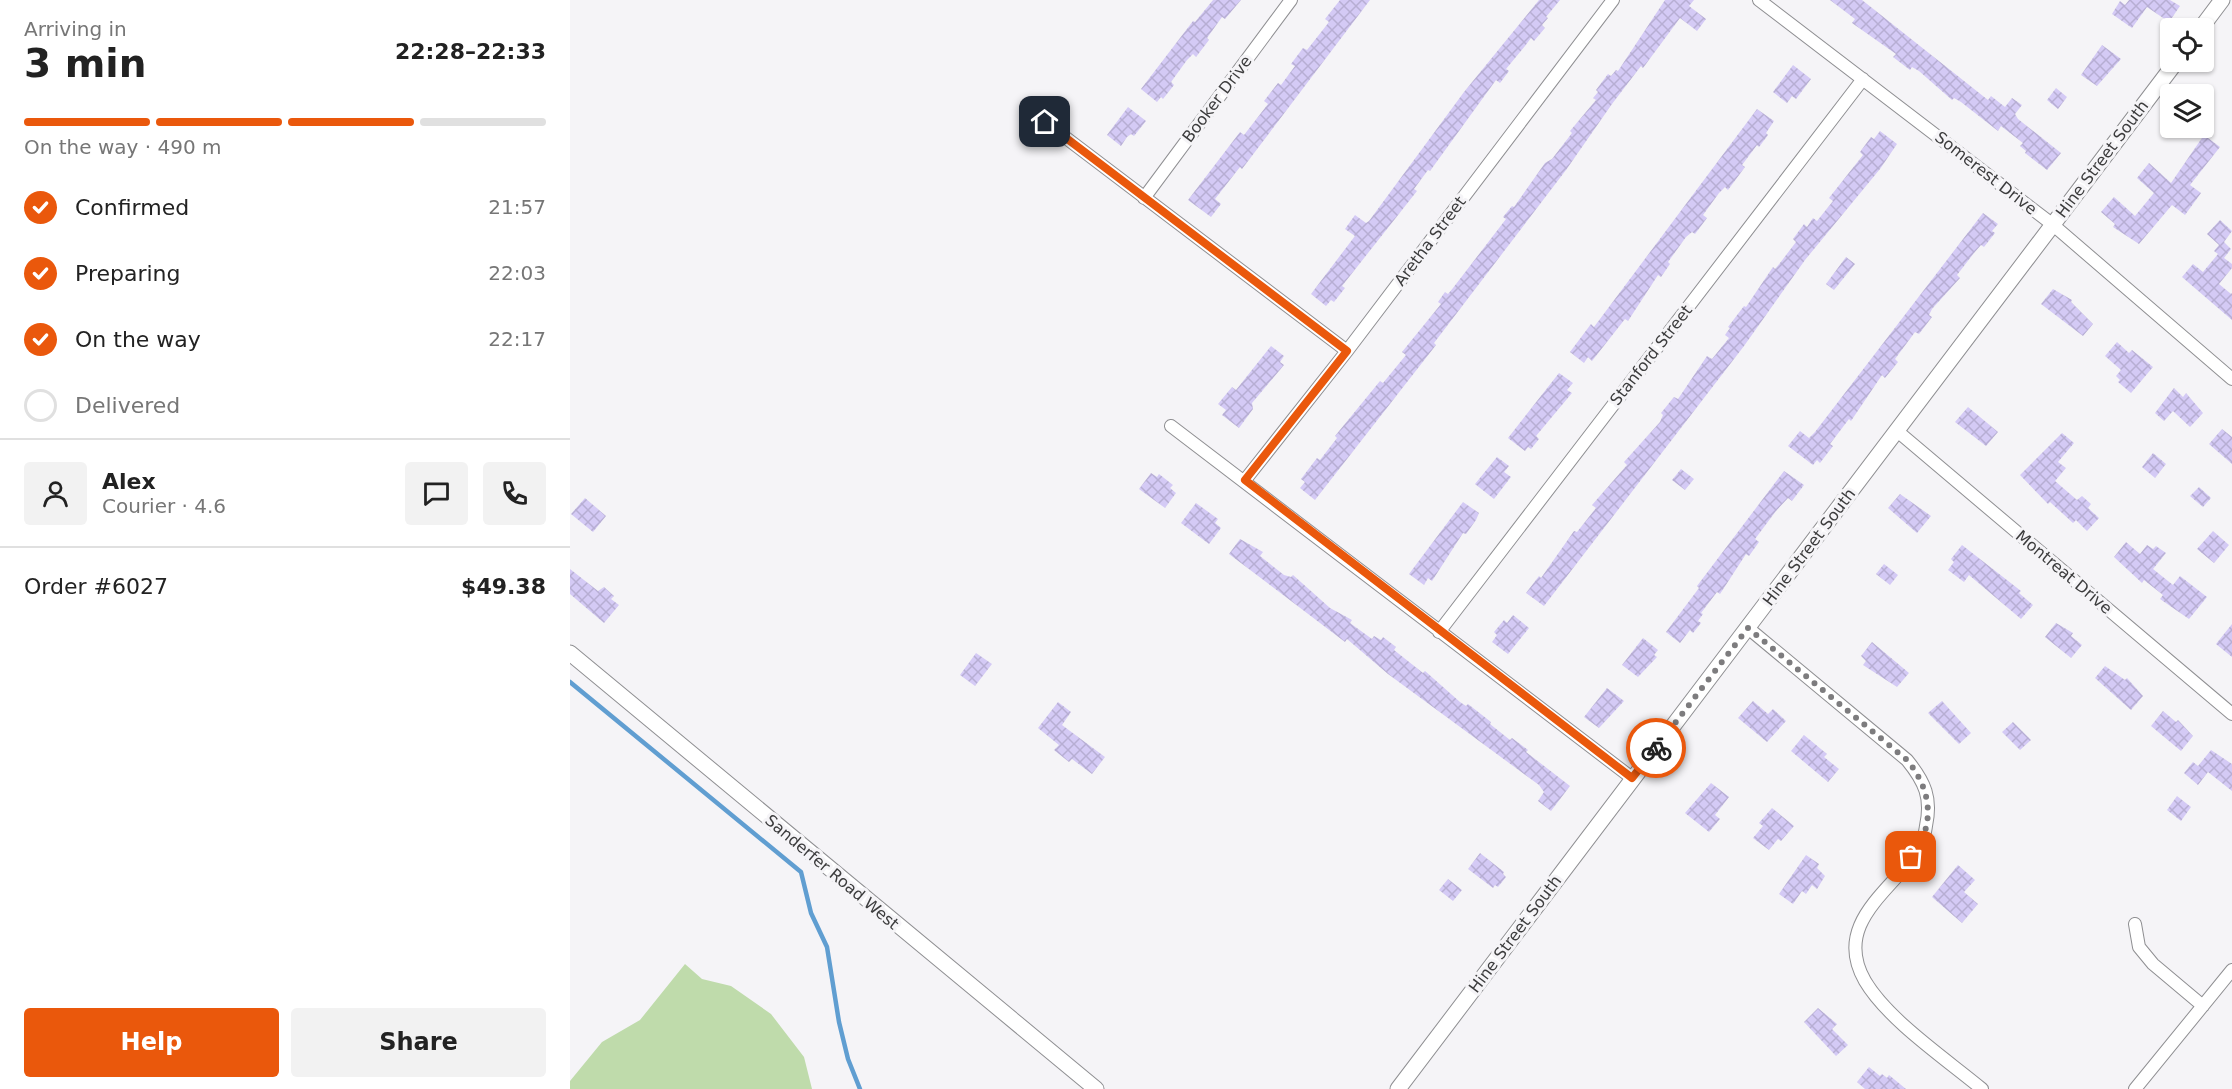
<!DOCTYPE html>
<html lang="en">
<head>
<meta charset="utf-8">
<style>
  :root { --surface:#fff; --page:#f2f2f2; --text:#222; --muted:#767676; --line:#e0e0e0; --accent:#ea580c }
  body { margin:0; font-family:"DejaVu Sans",sans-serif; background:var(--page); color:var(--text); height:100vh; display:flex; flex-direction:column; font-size:22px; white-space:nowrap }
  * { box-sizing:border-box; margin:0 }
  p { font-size:20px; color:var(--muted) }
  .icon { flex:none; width:33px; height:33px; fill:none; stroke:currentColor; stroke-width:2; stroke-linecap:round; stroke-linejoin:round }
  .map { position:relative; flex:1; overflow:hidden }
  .details { display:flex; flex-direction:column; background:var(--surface); width:570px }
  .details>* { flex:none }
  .tools { position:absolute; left:1590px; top:18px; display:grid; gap:12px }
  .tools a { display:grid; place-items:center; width:54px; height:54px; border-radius:6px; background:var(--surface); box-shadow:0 2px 4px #0004; font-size:30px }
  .pin { position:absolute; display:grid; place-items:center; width:51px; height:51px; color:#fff; margin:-26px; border-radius:12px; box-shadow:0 3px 9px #0006 }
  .courier { position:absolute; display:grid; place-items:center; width:60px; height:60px; margin:-30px; border:4px solid #ea580c; border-radius:50%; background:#fff; color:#222; box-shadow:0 2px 8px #0007 }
  .overview em { font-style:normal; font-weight:800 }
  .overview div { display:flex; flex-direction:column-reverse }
  .overview { display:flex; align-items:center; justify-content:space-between; height:102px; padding:0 24px }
  h1 { font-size:39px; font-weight:800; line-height:45px }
  .bar { display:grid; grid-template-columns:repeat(4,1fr); gap:9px 6px; align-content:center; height:72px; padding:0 24px }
  .bar i { height:8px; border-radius:4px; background:var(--line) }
  .bar .active { background:var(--accent) }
  .bar p { grid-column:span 4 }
  .line { display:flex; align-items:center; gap:15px; padding:0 24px; border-top:2px solid var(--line) }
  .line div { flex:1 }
  .round { display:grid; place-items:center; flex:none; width:63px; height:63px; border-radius:6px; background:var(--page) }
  ol { padding:0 24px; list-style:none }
  li { display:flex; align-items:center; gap:18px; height:66px }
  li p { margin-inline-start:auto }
  li .icon { padding:6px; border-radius:50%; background:var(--accent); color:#fff; stroke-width:4 }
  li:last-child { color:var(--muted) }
  li i { width:33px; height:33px; border:3px solid var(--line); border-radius:50% }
  .cta { display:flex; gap:12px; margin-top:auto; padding:12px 24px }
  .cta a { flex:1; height:69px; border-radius:6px; background:var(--accent); color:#fff; font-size:24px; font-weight:800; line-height:69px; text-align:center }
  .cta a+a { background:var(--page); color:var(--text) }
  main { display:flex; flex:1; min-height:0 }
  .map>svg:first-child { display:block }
  .grass { fill:#bfdbab }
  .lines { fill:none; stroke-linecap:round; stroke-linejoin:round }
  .stream { stroke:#609ed1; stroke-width:4.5 }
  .building { fill:url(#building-cross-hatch) }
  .minor-casing { stroke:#8f8f92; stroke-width:14 }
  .tertiary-casing { stroke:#8f8f92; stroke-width:17 }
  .minor { stroke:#fff; stroke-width:12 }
  .tertiary { stroke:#fff; stroke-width:15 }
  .done { stroke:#7d7c7e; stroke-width:6; stroke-dasharray:0 10.8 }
  .route { stroke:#ea580c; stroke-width:8 }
  .labels { text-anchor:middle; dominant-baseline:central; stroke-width:6; stroke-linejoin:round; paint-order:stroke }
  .street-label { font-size:16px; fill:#3c3c3d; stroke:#f5f4f7 }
</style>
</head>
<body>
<main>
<section class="details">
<div class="overview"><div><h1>3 min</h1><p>Arriving in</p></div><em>22:28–22:33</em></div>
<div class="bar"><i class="active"></i><i class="active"></i><i class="active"></i><i></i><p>On the way · 490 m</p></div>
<ol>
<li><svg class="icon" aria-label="check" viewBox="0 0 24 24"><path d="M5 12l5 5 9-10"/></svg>Confirmed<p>21:57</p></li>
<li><svg class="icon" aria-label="check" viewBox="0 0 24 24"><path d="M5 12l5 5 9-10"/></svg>Preparing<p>22:03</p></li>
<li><svg class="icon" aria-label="check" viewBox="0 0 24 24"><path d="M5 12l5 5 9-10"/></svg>On the way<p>22:17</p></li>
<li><i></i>Delivered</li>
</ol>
<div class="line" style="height:108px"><a class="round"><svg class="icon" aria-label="person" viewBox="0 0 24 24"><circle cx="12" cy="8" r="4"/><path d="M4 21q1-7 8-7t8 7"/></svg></a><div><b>Alex</b><p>Courier · 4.6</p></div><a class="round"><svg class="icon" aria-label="chat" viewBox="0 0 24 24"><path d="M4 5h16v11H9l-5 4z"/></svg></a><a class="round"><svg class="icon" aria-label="phone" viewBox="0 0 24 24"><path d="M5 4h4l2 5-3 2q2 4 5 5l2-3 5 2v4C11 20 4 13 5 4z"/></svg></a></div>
<div class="line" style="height:78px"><div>Order #6027</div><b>$49.38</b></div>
<div class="cta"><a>Help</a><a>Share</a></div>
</section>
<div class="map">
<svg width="1662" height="1089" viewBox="0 0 1662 1089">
  <defs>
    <pattern id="building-cross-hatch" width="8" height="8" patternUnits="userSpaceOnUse" patternTransform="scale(1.5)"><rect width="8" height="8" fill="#d4caf5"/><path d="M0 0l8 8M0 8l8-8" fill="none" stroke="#b7aed3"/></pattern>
  </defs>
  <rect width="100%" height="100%" fill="#f5f4f7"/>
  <path class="grass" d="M115 964 132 979 161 986 201 1014 234 1057 242 1089H0V1081L32 1042 70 1020Z"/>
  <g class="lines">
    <path class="stream" d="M0 682 231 872 241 913 257 947 269 1022 278 1059 290 1089"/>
  </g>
  <path class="building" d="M643 0H671L655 19 652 17 637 38 639 40 626 57 623 54 617 60 601 82 604 85 593 99 591 97 587 102 571 89 623 21 625 22Z
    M770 0H800L672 169 670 167 645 199 651 204 641 217 618 200 670 132 674 135 698 104 694 101 708 83 711 85 725 66 721 64 733 48 737 50 759 22 755 19Z
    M969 0H990L976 17 978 18 972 25 975 28 964 41 961 38 955 46 936 69 939 71 930 83 926 80 860 171 858 170 844 189 847 191 772 286 775 288 764 302 761 300 756 306 741 294 785 236 775 229 785 215 796 223 799 221 894 92Z
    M1095 0H1124L1119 6 1136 19 1127 31 1110 18 1073 68 1071 66 1042 104 996 170 864 343 866 345 745 500 730 488 735 482 731 479 747 458 750 460 767 438 765 436 810 381 813 383 836 355 832 352 871 304 868 302 875 292 878 294 883 288 936 219 933 217 942 206 944 207 975 163 982 159 1002 133 1000 131 1026 100 1023 98 1028 92 1026 90 1038 74 1041 76 1046 70 1048 71Z
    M1260 0H1292L1418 100 1421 96 1435 107 1442 98 1452 105 1445 114 1448 119 1491 153 1477 170 1455 153 1456 151 1450 146 1453 143 1431 126 1428 131 1391 102 1384 98 1382 100 1349 71 1342 67 1340 70 1323 57 1326 54 1282 23 1285 19Z
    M1559 0H1600L1610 6 1599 22 1577 7 1562 28 1542 14 1550 1 1555 5Z
    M1532 45 1551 59 1527 86 1511 75Z
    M1223 65 1241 79 1226 99 1222 96 1217 103 1203 92Z
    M1486 88 1497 97 1488 109 1477 100Z
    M558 107 576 121 564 136 561 134 557 137 551 146 537 135Z
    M1187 109 1204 121 1196 133 1198 135 1189 147 1187 145 1172 165 1175 167 1158 190 1155 187 1149 193 1133 215 1137 218 1125 234 1122 232 1116 237 1098 262 1100 264 1091 277 1088 275 1058 321 1055 319 1022 361 1018 357 1014 363 1000 352 1021 324 1024 327Z
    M1310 131 1327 144 1310 169 1235 260 1174 346 974 606 956 593 969 576 971 578 1004 531 1007 532 1026 508 1022 505 1057 465 1054 462 1090 422 1093 415 1091 413 1104 397 1108 399 1137 356 1142 359 1159 338 1155 335 1160 328 1158 327 1174 306 1176 307 1203 267 1205 269 1210 263 1226 242 1223 239 1234 224 1237 227 1243 218 1247 221 1263 201 1259 198 1293 155 1290 152 1301 137 1304 139Z
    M1634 135 1650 147 1620 185 1631 193 1615 215 1602 205 1569 244 1543 227 1545 224 1531 212 1544 197 1565 216 1584 193 1567 178 1579 163 1601 183Z
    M1413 213 1428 224 1422 231 1425 233 1414 247 1411 245 1404 253 1387 275 1390 278 1362 309 1359 315 1362 317 1349 334 1345 332 1325 359 1328 362 1315 378 1312 375 1281 421 1279 419 1260 444 1263 446 1250 463 1247 460 1243 465 1218 446 1230 431 1239 438 1245 432Z
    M1650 220 1662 231 1654 242 1661 249 1654 258 1662 264V268L1649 284 1661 294 1662 293V320L1612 277 1623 264 1633 272 1648 254 1644 251 1649 245 1637 234Z
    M1276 257 1285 264 1264 290 1256 284Z
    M1483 289 1502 300 1501 302 1523 324 1513 336 1471 304Z
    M1547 342 1559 353 1562 350 1583 367 1561 393 1548 382 1550 380 1546 376 1551 370 1535 356Z
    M701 346 714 356 710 362 714 365 682 403 683 409 669 428 652 415 656 410 648 404 662 387 666 390Z
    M989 373 1003 383 997 390 1002 393 966 436 969 439 961 449 958 447 955 451 938 438Z
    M1604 388 1613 397 1616 393 1633 413 1620 427 1603 411 1594 421 1585 413Z
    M1398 407 1428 432 1416 446 1385 422Z
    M1652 429 1662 437V464L1639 444Z
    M1492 433 1504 443 1488 462 1496 468 1485 481 1507 500 1512 496 1521 504 1518 508 1529 518 1517 531 1506 520 1503 523 1480 502 1478 504 1450 475Z
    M1583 453 1596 464 1585 478 1572 467Z
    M927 457 939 466 934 472 941 477 924 499 905 484Z
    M1111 469 1124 479 1115 490 1102 480Z
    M1214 471 1234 485 1222 501 1218 498 1206 511 1185 539 1189 542 1179 556 1176 554 1150 594 1147 592 1131 613 1133 614 1128 621 1131 623 1123 633 1120 630 1110 643 1096 632 1129 588 1127 586Z
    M581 473 587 477 589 474 603 485 600 488 606 493 595 508 569 489Z
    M1629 487 1641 498 1633 507 1620 496Z
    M1330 494 1361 516 1347 533 1318 508Z
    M15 498 36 516 23 532 1 514Z
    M893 502 909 513 906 520 896 534 893 533 862 581 858 578 854 585 839 574Z
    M626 503 648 519 645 523 651 528 639 544 611 523Z
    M1643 531 1659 545 1644 563 1627 549Z
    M670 539 693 552 690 556 714 575 721 577 723 575 760 608 782 620 780 623 802 639 804 636 811 640 813 637 826 647 824 650 853 673 855 671 890 702 896 706 898 704 921 722 920 724 940 740 942 738 958 750 956 752 1000 786 981 811 968 801 974 792 969 785 818 674 777 639 775 642 659 554Z
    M1556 542 1570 554 1577 545 1583 549 1586 546 1596 553 1583 569 1603 585 1610 576 1637 597 1619 619 1590 599 1593 595 1574 580 1572 583 1544 557Z
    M1392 545 1451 591 1449 593 1463 605 1451 619 1399 575 1394 582 1378 570 1384 562 1381 559Z
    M1314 564 1328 575 1320 585 1306 574Z
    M0 569 28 591 34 587 44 596 41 599 49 605 34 623 0 594Z
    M943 615 959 628 938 654 922 642 927 635 924 632 934 620 937 623Z
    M1486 623 1503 633 1501 636 1512 645 1501 658 1475 637Z
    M1662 624V657L1646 644Z
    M1073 638 1088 650 1084 655 1087 657 1068 677 1052 665Z
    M1302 642 1339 673 1327 687 1293 665 1296 661 1291 656Z
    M406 653 422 664 405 686 390 675Z
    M1535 666 1555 680 1557 678 1573 696 1561 710 1525 678Z
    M1037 688 1054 701 1029 728 1014 717Z
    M1183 701 1198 714 1203 709 1216 721 1197 742 1168 718Z
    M1372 701 1401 733 1389 744 1358 713Z
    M488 702 501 712 492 725 535 757 522 774 502 759 499 762 484 750 489 745 468 728Z
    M1593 711 1606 722 1608 720 1623 736 1611 751 1581 726Z
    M1443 722 1461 740 1450 750 1432 732Z
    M1234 735 1257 754 1254 757 1269 769 1258 782 1221 751Z
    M1641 750 1662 764V791L1638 772 1628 785 1614 773 1623 762 1628 766Z
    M1141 783 1159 797 1145 815 1150 819 1139 832 1115 813Z
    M1607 796 1621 807 1611 821 1597 810Z
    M1202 808 1224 826 1211 841 1208 839 1199 850 1183 838 1193 826 1189 823Z
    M910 853 934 872 933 874 936 877 928 887 925 885 923 888 898 869Z
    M1236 855 1249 864 1247 868 1255 876 1247 889 1242 885 1236 894 1232 891 1223 904 1209 894Z
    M1388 865 1405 880 1394 892 1408 904 1392 923 1362 897Z
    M878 879 892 890 883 901 869 890Z
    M1248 1008 1267 1024 1262 1029 1278 1045 1266 1056 1234 1022Z
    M1299 1067 1310 1076 1312 1074 1317 1078 1319 1075 1336 1089H1295L1287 1082Z"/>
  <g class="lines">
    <defs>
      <path id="minor" d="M1189 0 1482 224 1662 379
        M475 122 777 351
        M574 198 721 0
        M601 426 1062 778
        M1326 430 1662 714
        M675 480 777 351 1043 0
        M1178 628 1337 760C1355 782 1362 798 1356 826 1355 832 1354 839 1352 844 1329 887 1260 920 1295 981 1318 1020 1376 1059 1412 1089
        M869 632 1293 79
        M1565 924 1569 947 1583 964 1633 1006
        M1565 1089 1662 970"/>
      <path id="tertiary" d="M1631 28 1652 0
        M0 653 526 1089
        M828 1089 1606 62"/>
    </defs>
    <use href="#minor" class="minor-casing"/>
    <use href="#tertiary" class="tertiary-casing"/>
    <use href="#minor" class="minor"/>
    <use href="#tertiary" class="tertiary"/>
  </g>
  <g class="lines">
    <path class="done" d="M1086 748 1178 628 1337 760C1362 790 1366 826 1341 857"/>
    <path class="route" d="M475 122 777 351 675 480 1062 778 1086 748"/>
  </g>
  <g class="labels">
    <g class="street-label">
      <text transform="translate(647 99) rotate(-53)">Booker Drive</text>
      <text transform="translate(1532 159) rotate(-53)">Hine Street South</text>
      <text transform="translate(1416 173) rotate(38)">Somerest Drive</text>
      <text transform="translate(860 241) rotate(-53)">Aretha Street</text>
      <text transform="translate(1081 355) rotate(-52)">Stanford Street</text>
      <text transform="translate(1239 547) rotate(-53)">Hine Street South</text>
      <text transform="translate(1494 572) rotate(40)">Montreat Drive</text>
      <text transform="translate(262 872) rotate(40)">Sanderfer Road West</text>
      <text transform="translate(945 934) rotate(-53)">Hine Street South</text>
    </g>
  </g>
</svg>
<div class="tools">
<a><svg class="icon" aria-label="locate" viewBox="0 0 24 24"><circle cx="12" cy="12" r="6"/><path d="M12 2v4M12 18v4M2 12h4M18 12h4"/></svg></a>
<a><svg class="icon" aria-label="layers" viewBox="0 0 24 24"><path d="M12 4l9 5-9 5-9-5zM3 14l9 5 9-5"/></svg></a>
</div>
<div class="pin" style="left:1341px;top:857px;background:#ea580c"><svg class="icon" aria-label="bag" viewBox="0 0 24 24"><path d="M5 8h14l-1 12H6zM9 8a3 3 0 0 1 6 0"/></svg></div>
<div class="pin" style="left:475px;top:122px;background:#1f2937"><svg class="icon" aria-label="home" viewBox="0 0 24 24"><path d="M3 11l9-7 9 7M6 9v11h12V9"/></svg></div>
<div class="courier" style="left:1086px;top:748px"><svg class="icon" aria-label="bike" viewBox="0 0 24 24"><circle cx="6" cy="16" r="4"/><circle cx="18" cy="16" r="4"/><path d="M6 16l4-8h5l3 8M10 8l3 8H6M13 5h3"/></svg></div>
</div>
</main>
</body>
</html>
